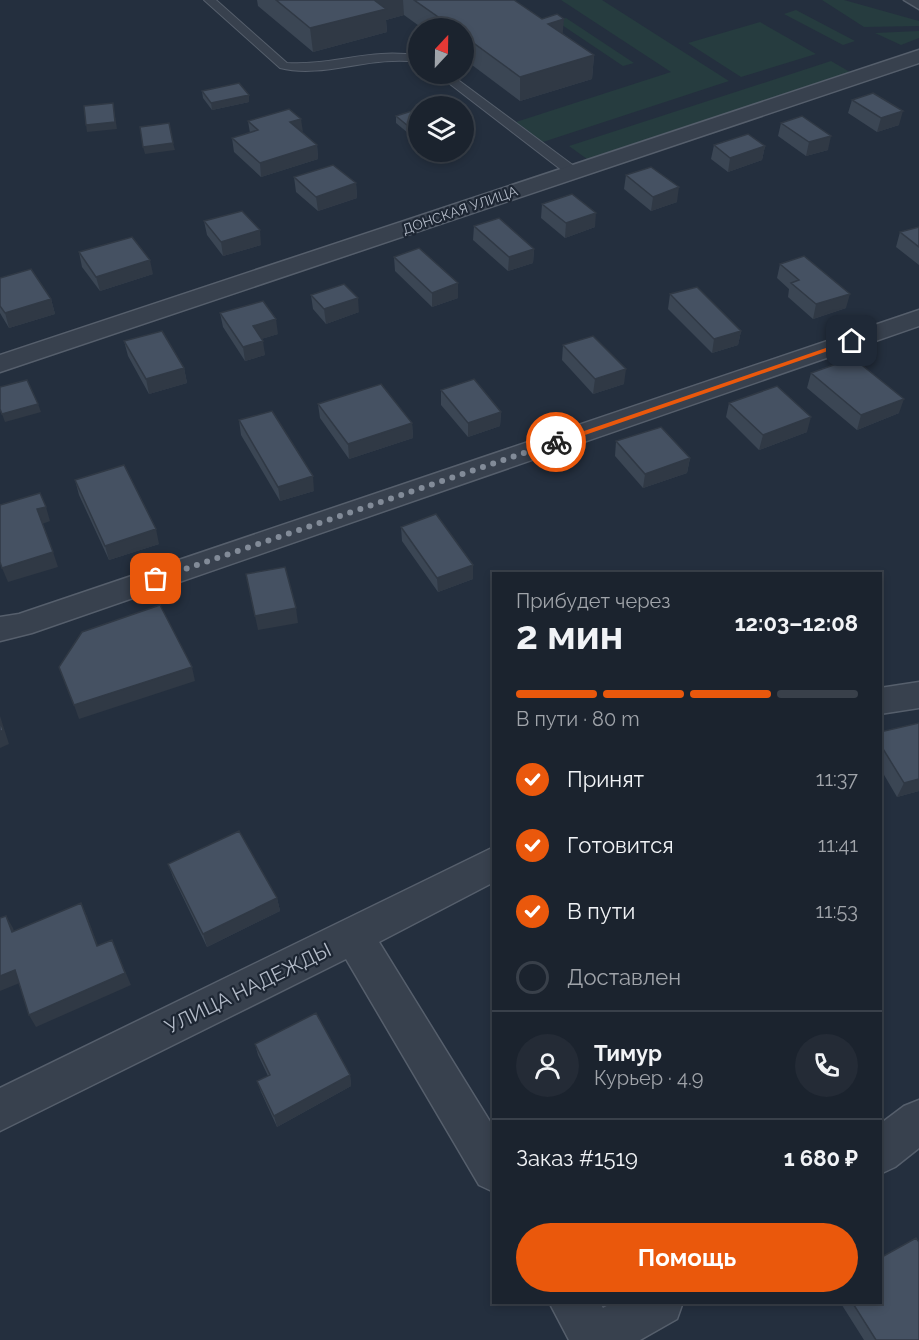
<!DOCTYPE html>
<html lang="ru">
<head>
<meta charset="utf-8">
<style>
  :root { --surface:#1b232e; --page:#242b36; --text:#f1f3f6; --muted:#a0a4aa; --line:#39404a; --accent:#ea580c }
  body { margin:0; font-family:Raleway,sans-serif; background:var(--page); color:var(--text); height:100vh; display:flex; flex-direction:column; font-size:22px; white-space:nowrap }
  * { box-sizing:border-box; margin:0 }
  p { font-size:20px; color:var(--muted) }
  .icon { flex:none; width:33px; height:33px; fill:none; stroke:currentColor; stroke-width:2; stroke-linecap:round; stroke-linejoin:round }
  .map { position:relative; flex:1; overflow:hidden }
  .sheet { position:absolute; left:492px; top:572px; width:390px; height:732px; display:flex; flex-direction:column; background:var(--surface); border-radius:0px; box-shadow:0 3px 9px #0003,0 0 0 2px var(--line) }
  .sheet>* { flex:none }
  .needle { width:39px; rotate:22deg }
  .tools { position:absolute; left:408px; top:18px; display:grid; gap:12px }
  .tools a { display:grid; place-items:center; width:66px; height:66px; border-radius:50%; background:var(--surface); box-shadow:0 3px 9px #0003,0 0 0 2px var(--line); font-size:30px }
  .pin { position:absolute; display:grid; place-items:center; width:51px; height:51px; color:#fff; margin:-26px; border-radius:12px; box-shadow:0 3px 9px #0006 }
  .courier { position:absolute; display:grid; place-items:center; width:60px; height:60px; margin:-30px; border:4px solid #ea580c; border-radius:50%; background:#fff; color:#222; box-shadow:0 2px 8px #0007 }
  .head em { font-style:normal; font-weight:700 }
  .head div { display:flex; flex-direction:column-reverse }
  .head { display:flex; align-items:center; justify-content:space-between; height:102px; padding:0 24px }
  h1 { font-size:39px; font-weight:700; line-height:45px }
  .bar { display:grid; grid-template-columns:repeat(4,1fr); gap:9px 6px; align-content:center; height:72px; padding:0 24px }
  .bar i { height:8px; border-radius:4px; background:var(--line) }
  .bar .current { background:var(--accent) }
  .bar p { grid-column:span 4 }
  .line { display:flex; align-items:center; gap:15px; padding:0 24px; border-top:2px solid var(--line) }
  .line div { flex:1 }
  .round { display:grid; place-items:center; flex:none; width:63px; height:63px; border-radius:32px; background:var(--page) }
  ol { padding:0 24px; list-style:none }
  li { display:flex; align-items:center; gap:18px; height:66px }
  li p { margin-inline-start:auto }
  li .icon { padding:6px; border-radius:50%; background:var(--accent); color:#fff; stroke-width:4 }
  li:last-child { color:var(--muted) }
  li i { width:33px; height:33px; border:3px solid var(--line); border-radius:50% }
  .button { display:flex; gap:12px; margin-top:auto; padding:12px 24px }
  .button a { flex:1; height:69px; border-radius:36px; background:var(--accent); color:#fff; font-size:24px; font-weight:700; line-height:69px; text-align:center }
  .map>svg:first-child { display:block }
  .green { fill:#263c3f }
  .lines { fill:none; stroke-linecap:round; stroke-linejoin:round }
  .service-casing { stroke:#565f6c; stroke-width:2 }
  .minor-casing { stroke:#565f6c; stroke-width:3 }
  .tertiary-casing { stroke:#565f6c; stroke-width:3 }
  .service { fill:#38414e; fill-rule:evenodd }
  .minor { fill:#38414e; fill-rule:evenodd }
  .tertiary { fill:#38414e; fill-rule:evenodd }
  .wall { fill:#3b4654 }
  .shaded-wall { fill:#303945 }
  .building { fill:#455162; stroke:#303945; stroke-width:1.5 }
  .route { fill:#ea580c }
  .done { stroke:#828b98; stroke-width:6; stroke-dasharray:0 10.8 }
  .labels { text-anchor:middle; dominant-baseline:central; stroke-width:4.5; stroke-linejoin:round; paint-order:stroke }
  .far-street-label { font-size:14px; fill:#b4bcc9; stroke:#1d2633 }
  .near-street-label { font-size:20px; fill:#b4bcc9; stroke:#1d2633 }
</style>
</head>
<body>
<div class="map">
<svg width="919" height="1340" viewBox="0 0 919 1340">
  <rect width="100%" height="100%" fill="#242f3e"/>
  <path class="green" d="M561 0H602L729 81 543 142 516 122 671 72Z
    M822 0H844L919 21V26L864 27Z
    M796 10 855 41 843 45 784 14Z
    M566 18 634 63 623 66 556 21Z
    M760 22 816 54 741 77 688 43Z
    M919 31V38L901 45 875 33Z
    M831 61 850 72 587 159 569 146Z"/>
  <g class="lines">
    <defs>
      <path id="service" d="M204 0H216L287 63C332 66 374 47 418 56V62C371 55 323 79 280 68Z
        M437 74H450L578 169V175H568Z"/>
      <path id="minor" d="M919 50V63L0 372V355Z
        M919 310V326L32 633 0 641V617L19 614Z
        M919 682V708L880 714V688Z
        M494 847V882L379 942 494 1128V1192L479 1185 346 959 0 1131V1088Z
        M919 1100V1148L895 1167 880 1174V1124L904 1106Z
        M549 1302H599L603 1308 614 1302H683L677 1319 640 1340H569Z"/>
      <path id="tertiary" d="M904 0H919V9Z"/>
    </defs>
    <use href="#service" class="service-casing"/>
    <use href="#minor" class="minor-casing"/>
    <use href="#tertiary" class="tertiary-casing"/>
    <use href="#service" class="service"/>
    <use href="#minor" class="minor"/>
    <use href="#tertiary" class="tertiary"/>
  </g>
  <path class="wall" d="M257 0H514L594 55 592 79 520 101 464 59V28H422L404 15 386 20 387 32 313 52 258 6Z
    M202 91 249 95V102L212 110 203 98Z
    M852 100 899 125 877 132 848 113Z
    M418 109 408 133 396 123V116Z
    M248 121 302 133 317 145 318 159 261 177 234 152 232 138 250 133Z
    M781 123 828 150 806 156 778 136Z
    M714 145 765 146 762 160 728 172 711 159Z
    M626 175 677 202 651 211 624 189Z
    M294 177 356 183 357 198 318 211 296 192Z
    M542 204 595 227 565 238 541 218Z
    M204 221 261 245 223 256 207 235Z
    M474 226 534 249 533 263 508 271 473 240Z
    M919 227V265L896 247 900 232Z
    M79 252 153 274 100 291 82 267Z
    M394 257 458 298 432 307 395 271Z
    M780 264 846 308 813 319 788 297 789 289 777 278Z
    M0 278 51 299 55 314 9 328 0 313Z
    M670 294 741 331 738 345 712 353 668 309Z
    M311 295 359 312 326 324 313 309Z
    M220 313 278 334 261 339 265 355 245 361 223 327Z
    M124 341 184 368 187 383 149 394 128 356Z
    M563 345 624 384 593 394 562 360Z
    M811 373 899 413 857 430 807 388Z
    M441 390 501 412 500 426 468 437 441 405Z
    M729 403 807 432 759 450 726 417Z
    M318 404 412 423 413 438 349 459 320 418Z
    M239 420 314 491 280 501 241 435Z
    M616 441 690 458 687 473 643 488 615 456Z
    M75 480 159 544 109 560 79 495Z
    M401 527 473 565V579L438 592 402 541Z
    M919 723V791L897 797 880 768V732Z
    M168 864 277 898 280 911 207 947 173 877Z
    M255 1044 350 1075 351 1086 277 1127 261 1092 257 1081 268 1076 258 1055Z
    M840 1302H880L919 1340H864Z"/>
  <path class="shaded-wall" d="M373 0H403L404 15 386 20 387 32 313 52 310 28Z
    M564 19 562 42 548 24Z
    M594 55 592 79 520 101V77Z
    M249 95V102L212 110 211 103Z
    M113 103 117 129 87 132 86 125Z
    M903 111 899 125 877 132 881 118Z
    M301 119 303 132 290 122Z
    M418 123V130L408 133V126Z
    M831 136 828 150 806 156 809 142Z
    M173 143 175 150 145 154 143 147Z
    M317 145 318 159 261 177 260 163Z
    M765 146 762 160 728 172 730 158Z
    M356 183 357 198 318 211 316 197Z
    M679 187 677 202 651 211 653 197Z
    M596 213 595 227 565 238 566 223Z
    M260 230 261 245 223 256 221 242Z
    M534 249 533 263 508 271 509 257Z
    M150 260 153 274 100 291 96 277Z
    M458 283V298L432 307V293Z
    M850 294 846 308 813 319 816 304Z
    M358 298 359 312 326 324 324 309Z
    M51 299 55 314 9 328 5 313Z
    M276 319 278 334 255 341 253 326Z
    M741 331 738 345 712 353 714 339Z
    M263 341 265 355 245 361 243 347Z
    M184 368 187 383 149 394 146 379Z
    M626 369 624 384 593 394 595 379Z
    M904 399 899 413 857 430 861 415Z
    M38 404 41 412 5 422 2 414Z
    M501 412 500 426 468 437V423Z
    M811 417 807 432 759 450 763 435Z
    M412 423 413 438 349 459 348 444Z
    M690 458 687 473 643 488 645 474Z
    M313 476 314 491 280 501 278 487Z
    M46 507 50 521 42 524 37 509Z
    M156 529 159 544 109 560 105 546Z
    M53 552 58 567 8 582 2 568Z
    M473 565V579L438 592 437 578Z
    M296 608 298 623 258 630 255 616Z
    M192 667 195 681 79 719 74 705Z
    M0 716 9 744 0 748Z
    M919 779V791L897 797 904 783Z
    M277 898 280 911 207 947 203 934Z
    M81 903 87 916 103 959 97 946Z
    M6 916 13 928 18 945 12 932Z
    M112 940 131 985 36 1027 29 1015Z
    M15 970 22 982 0 991V976Z
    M350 1075 351 1086 277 1127 274 1116Z"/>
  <path class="building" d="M276 0H374L386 9 310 28Z
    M414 0H514L542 19 557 14 564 19 548 24 594 55 520 77 464 36V28H454Z
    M239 83 249 95 211 103 202 91Z
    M873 93 903 111 881 118 852 100Z
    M113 103 115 122 86 125 84 106Z
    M289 109 301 119 290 122 317 145 260 163 232 138 258 130 248 121Z
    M418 109V123L408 126 396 116Z
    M802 116 831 136 809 142 781 123Z
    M169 123 173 143 143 147 140 127Z
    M748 134 765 146 730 158 714 145Z
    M333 165 356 183 316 197 294 177Z
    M651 167 679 187 653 197 626 175Z
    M572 194 596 213 566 223 542 204Z
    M242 211 260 230 221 242 204 221Z
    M499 218 534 249 509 257 474 226Z
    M919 227V247L900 232Z
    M132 237 150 260 96 277 79 252Z
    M419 248 458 283 432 293 394 257Z
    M804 256 850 294 816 304 791 283 799 280 780 264Z
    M31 269 51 299 5 313 0 306V278Z
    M344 284 358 298 324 309 311 295Z
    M697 287 741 331 714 339 670 294Z
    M263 301 276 319 253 326 263 341 243 347 220 313Z
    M162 331 184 368 146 379 124 341Z
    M593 336 626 369 595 379 563 345Z
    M853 358 904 399 861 415 811 373Z
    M474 379 501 412 468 423 441 390Z
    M27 380 38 404 2 414 0 409V387Z
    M381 384 412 423 348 444 318 404Z
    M777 386 811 417 763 435 729 403Z
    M272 411 313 476 278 487 239 420Z
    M661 427 690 458 645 474 616 441Z
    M124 465 156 529 105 546 75 480Z
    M40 493 46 507 37 509 53 552 2 568 0 562V505Z
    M436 514 473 565 437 578 401 527Z
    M285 567 296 608 255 616 246 574Z
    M160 605 192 667 74 705 59 667 82 632Z
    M0 721 3 730 0 732Z
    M919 723V779L904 783 880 744V732Z
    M239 831 277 898 203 934 168 864Z
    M81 903 97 946 112 940 125 973 29 1015 15 970 0 976V918L6 916 12 932Z
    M316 1013 350 1075 274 1116 257 1081 270 1075 255 1044Z
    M916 1238 919 1242V1340H876L852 1302H880V1258Z"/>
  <path class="route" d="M852 339 854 342 559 444 552 442Z"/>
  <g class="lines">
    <path class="done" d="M156 579 556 442"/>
  </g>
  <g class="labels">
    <g class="far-street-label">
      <text transform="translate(460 210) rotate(-19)">ДОНСКАЯ УЛИЦА</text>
    </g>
    <g class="near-street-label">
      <text transform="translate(248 988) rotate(-26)">УЛИЦА НАДЕЖДЫ</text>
    </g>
  </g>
</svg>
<div class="tools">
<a><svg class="needle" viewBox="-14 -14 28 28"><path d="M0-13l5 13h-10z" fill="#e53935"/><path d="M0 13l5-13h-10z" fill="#a0a4aa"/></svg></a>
<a><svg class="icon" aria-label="layers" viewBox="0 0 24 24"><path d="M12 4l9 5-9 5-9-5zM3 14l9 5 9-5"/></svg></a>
</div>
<div class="pin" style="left:156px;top:579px;background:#ea580c"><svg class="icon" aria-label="bag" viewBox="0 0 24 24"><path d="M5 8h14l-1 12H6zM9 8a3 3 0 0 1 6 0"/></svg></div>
<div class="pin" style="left:852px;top:341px;background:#1f2937"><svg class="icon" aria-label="home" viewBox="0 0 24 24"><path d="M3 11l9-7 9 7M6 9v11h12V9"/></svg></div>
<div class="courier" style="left:556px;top:442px"><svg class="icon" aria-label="bike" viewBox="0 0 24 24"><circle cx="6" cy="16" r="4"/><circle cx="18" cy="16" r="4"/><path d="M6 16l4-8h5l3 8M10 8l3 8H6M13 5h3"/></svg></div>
<section class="sheet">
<div class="head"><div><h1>2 мин</h1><p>Прибудет через</p></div><em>12:03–12:08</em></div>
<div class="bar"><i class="current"></i><i class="current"></i><i class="current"></i><i></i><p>В пути · 80 m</p></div>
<ol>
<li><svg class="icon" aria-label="check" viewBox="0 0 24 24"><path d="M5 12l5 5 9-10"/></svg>Принят<p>11:37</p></li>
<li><svg class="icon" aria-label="check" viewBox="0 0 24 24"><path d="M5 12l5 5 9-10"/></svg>Готовится<p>11:41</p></li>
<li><svg class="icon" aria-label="check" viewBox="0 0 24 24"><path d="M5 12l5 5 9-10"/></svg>В пути<p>11:53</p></li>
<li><i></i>Доставлен</li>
</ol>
<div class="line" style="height:108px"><a class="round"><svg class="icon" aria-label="person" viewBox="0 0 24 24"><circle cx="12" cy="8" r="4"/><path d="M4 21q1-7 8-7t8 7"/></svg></a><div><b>Тимур</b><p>Курьер · 4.9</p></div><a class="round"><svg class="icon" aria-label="phone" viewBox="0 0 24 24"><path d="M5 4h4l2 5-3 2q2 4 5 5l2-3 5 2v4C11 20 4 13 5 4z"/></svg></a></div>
<div class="line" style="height:78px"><div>Заказ #1519</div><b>1 680 ₽</b></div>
<div class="button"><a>Помощь</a></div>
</section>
</div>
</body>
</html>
